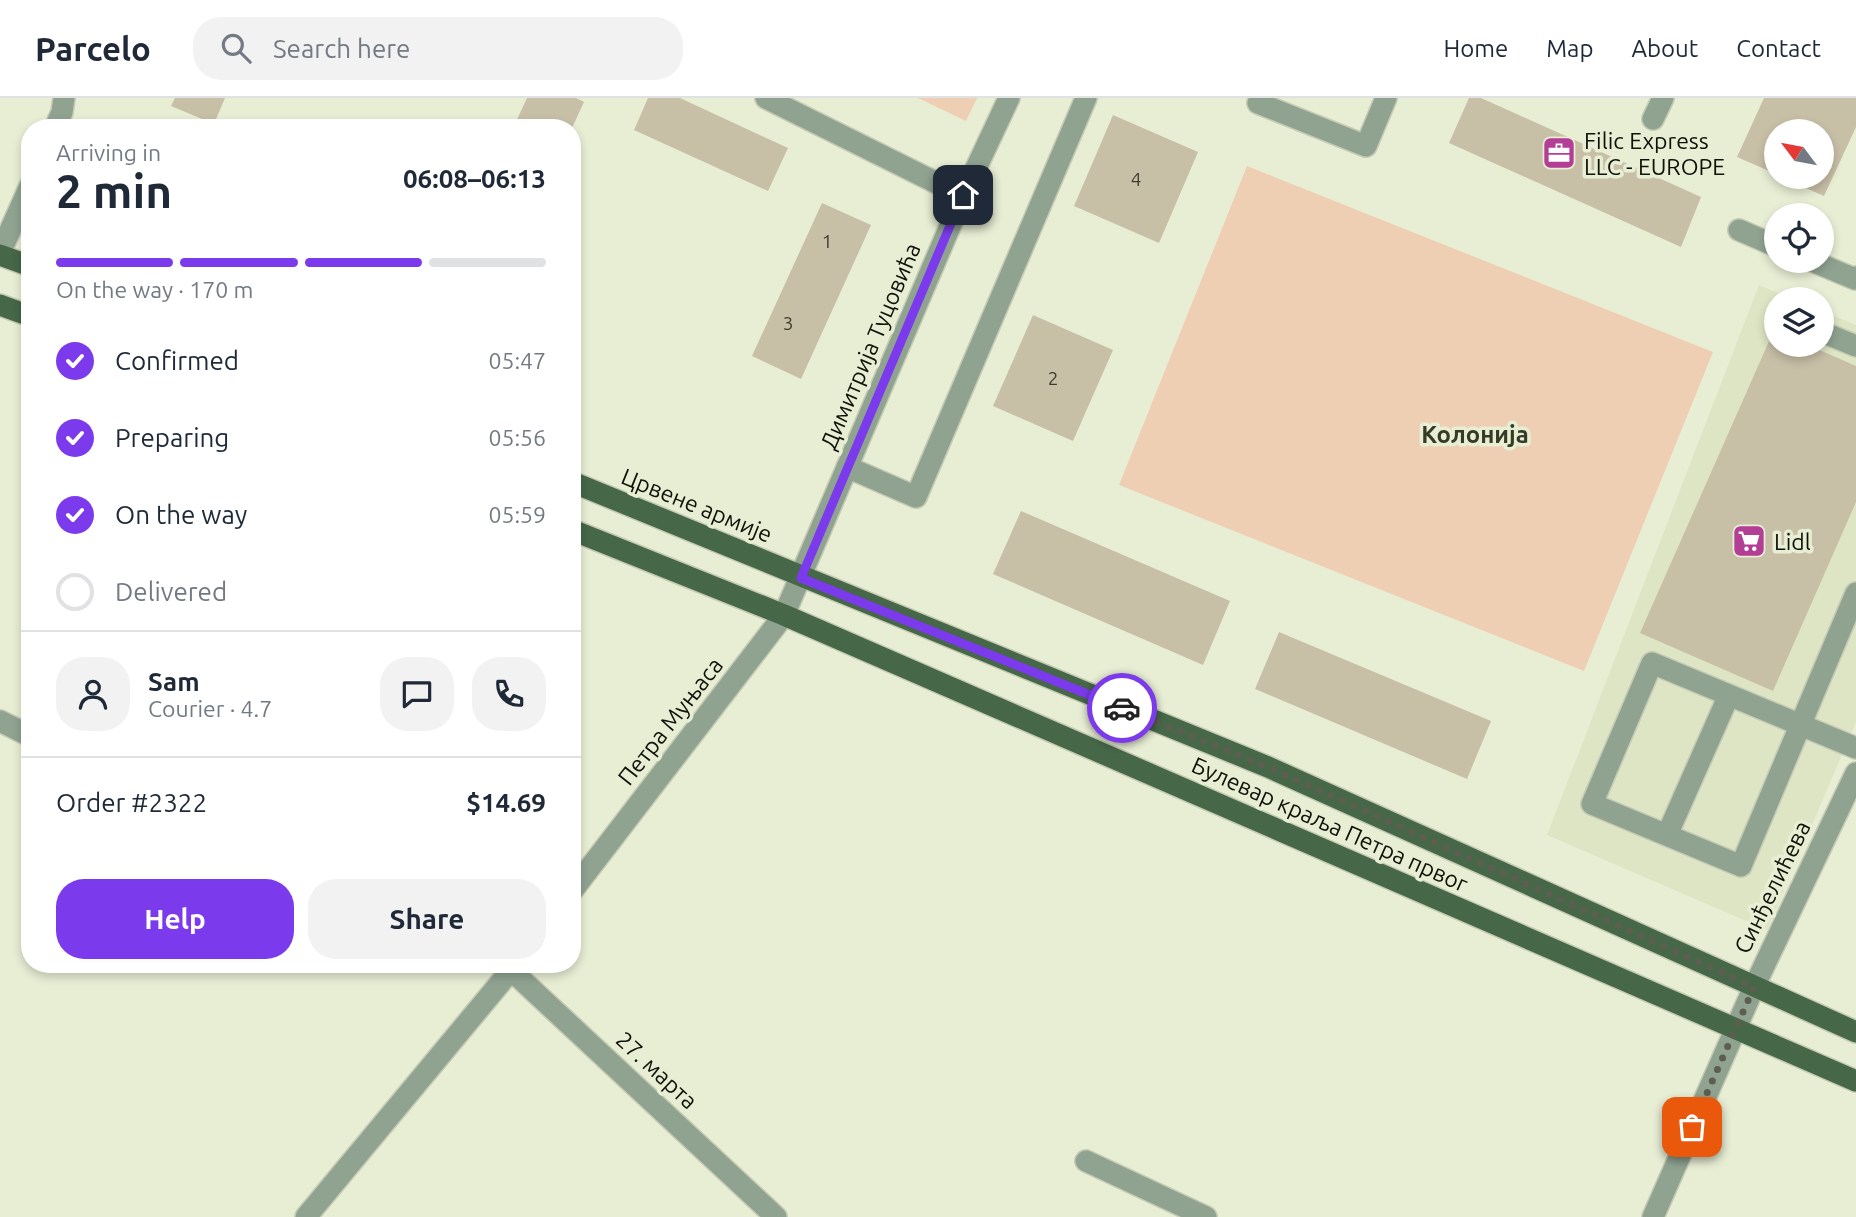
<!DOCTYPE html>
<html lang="en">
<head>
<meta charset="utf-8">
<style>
  :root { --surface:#fff; --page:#f2f2f3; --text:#1f2937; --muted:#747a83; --line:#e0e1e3; --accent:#7c3aed }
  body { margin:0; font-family:Ubuntu,sans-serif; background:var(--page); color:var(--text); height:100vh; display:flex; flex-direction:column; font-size:26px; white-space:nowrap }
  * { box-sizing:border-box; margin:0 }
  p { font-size:23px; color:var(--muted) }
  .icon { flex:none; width:38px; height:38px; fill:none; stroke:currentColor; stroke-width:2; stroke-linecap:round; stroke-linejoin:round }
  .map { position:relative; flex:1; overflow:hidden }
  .side { position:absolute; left:21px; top:21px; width:560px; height:854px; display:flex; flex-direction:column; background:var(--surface); border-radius:28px; box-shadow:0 4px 10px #0003 }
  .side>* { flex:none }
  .needle { width:46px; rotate:302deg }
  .controls { position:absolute; left:1764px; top:21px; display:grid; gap:14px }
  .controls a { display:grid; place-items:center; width:70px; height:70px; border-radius:50%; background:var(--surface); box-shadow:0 4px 10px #0003; font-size:35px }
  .pin { position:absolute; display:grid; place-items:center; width:60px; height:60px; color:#fff; margin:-30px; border-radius:14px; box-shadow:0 4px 10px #0006 }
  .courier { position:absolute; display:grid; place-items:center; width:70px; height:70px; margin:-35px; border:5px solid #7c3aed; border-radius:50%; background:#fff; color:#222; box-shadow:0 2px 9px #0007 }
  .overview em { font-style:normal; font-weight:600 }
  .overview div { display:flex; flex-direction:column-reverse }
  .overview { display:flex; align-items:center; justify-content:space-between; height:119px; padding:0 35px }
  h1 { font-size:46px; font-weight:600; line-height:52px }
  .bar { display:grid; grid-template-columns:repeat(4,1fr); gap:10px 7px; align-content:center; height:84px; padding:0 35px }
  .bar i { height:9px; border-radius:5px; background:var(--line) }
  .bar .current { background:var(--accent) }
  .bar p { grid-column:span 4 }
  .line { display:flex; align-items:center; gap:18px; padding:0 35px; border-top:2px solid var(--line) }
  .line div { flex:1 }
  .round { display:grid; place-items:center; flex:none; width:74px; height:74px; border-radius:28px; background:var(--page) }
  ol { padding:0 35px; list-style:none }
  li { display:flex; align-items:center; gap:21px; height:77px }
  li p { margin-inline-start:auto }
  li .icon { padding:7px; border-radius:50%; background:var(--accent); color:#fff; stroke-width:4 }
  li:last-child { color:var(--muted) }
  li i { width:38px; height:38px; border:4px solid var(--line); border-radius:50% }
  .cta { display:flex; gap:14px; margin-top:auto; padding:14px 35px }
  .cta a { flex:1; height:80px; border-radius:28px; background:var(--accent); color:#fff; font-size:28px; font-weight:600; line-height:80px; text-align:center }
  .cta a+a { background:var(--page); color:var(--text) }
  header { display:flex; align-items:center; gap:42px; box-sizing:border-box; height:98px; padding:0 35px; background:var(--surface); border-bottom:2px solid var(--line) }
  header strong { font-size:33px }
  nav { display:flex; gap:38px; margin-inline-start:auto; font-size:24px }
  .search { width:490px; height:63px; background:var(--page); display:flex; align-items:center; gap:18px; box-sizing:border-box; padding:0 24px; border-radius:28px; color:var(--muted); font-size:26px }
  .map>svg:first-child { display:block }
  .built { fill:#dde5c4 }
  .green { fill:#efcfb4 }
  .building { fill:#c8bfa7 }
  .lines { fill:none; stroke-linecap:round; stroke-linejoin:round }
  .minor-casing { stroke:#c5cbb4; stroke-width:24 }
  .major-casing { stroke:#c5cbb4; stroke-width:24 }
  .minor { stroke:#90a391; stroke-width:21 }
  .major { stroke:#466748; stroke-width:21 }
  .done { stroke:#5c5f50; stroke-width:7; stroke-dasharray:0 12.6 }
  .route { stroke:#7c3aed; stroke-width:9 }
  .labels { text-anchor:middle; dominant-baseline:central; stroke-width:7; stroke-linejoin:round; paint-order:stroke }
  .number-label { font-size:19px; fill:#3e3d30 }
  .poi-label { font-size:23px; fill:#101209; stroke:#e8eed4; text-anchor:start }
  .street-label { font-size:23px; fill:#101209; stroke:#e8eed4 }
  .neighbourhood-label { font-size:24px; font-weight:bold; fill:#363b26; stroke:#e8eed4 }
</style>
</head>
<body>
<header>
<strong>Parcelo</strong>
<div class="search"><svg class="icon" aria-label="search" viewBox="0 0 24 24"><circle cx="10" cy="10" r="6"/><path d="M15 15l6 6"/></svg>Search here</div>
<nav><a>Home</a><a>Map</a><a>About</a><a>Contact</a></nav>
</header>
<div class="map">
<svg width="1856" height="1119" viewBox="0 0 1856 1119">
  <rect width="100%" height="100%" fill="#e8eed4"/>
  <path class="built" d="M1759 187 1793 201H1776V247H1822V213L1856 227V624L1767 832 1547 737Z"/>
  <path class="green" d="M918 0H977L966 23Z
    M1247 68 1713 254 1584 573 1119 387Z"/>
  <path class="building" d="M175 0H225L214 26 171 8Z
    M527 0H576L584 4 572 30H513Z
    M648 0H680L788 50 768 93 634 32Z
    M1469 0H1481L1701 99 1681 149 1449 45Z
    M1764 0H1856V29L1824 98 1781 79H1822V33H1776V76L1737 59Z
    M1113 17 1198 54 1159 145 1074 108Z
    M822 105 871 127 801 281 752 258Z
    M1033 217 1113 252 1073 343 993 308Z
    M1774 232 1776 247H1808L1856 268V404L1773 593 1640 535Z
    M1021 413 1230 503 1203 567 993 476Z
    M1279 534 1491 623 1467 681 1255 591Z"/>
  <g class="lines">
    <defs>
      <path id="minor" d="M766 0 963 98
        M1258 5 1366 48 1386 0
        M1653 21 1663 0
        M55 30 62 14 64 0
        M1739 132 1776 148
        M0 155 30 88
        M1812 163 1855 181 1856 179
        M1822 234 1856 248
        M847 369 916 399 1086 0
        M1856 495C1818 586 1779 677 1741 768L1592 706 1652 565C1720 593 1788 622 1856 650
        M0 623 30 638
        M1667 737 1729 597
        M572 793 784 517 963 98 1009 0
        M500 866 511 872 776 1119
        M1086 1063 1206 1119
        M306 1119 516 866
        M1653 1119 1754 889 1856 675"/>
      <path id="major" d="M0 157 30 168
        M0 207 30 218
        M572 384 1268 669 1856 934
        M572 432 784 517 1856 983"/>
    </defs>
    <use href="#minor" class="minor-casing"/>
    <use href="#major" class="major-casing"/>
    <use href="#minor" class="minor"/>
    <use href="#major" class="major"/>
  </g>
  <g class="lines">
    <path class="done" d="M1122 610 1268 669 1754 889 1692 1029"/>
    <path class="route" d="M963 97 801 480 1122 610"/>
  </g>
  <defs>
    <symbol id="office-square" viewBox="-11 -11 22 22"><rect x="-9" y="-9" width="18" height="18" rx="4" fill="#b33e95" stroke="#e8eed4"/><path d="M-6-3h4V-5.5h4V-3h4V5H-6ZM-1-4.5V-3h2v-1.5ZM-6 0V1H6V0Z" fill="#fff"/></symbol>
    <symbol id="supermarket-square" viewBox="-11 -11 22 22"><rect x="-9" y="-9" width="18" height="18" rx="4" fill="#b33e95" stroke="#e8eed4"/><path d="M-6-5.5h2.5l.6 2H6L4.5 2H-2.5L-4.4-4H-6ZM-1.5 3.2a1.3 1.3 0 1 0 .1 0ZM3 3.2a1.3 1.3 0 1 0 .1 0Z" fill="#fff"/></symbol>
  </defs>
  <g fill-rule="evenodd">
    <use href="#office-square" x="1540" y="36" width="38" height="38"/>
    <use href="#supermarket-square" x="1730" y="424" width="38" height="38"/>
  </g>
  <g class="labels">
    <g class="number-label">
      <text x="1136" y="81">4</text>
      <text x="827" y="143">1</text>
      <text x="788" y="225">3</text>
      <text x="1053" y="280">2</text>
    </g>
    <g class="poi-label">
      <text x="1584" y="42">Filic Express<tspan x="1584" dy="26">LLC - EUROPE</tspan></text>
      <text x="1774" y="443">Lidl</text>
    </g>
    <g class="street-label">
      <text transform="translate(870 248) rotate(-67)">Димитрија Туцовића</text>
      <text transform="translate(697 407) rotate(22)">Црвене армије</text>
      <text transform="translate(670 623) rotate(-52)">Петра Муњаса</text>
      <text transform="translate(1330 726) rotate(24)">Булевар краља Петра првог</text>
      <text transform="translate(1772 789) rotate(-64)">Синђелићева</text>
      <text transform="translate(657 972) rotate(43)">27. марта</text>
    </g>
    <g class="neighbourhood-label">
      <text x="1475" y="336">Колонија</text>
    </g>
  </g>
</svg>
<div class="controls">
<a><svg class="needle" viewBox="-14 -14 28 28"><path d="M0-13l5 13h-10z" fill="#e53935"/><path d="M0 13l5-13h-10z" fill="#747a83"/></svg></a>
<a><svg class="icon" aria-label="locate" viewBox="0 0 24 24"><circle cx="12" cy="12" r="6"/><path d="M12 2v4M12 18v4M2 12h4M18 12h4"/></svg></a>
<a><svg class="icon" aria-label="layers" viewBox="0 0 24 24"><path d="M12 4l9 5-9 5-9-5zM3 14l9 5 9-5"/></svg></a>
</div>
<div class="pin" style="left:1692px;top:1029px;background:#ea580c"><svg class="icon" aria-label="bag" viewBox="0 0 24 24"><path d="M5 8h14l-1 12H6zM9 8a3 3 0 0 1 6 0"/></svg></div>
<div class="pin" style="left:963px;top:97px;background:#1f2937"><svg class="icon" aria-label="home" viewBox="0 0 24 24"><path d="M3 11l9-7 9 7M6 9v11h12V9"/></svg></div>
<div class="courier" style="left:1122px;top:610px"><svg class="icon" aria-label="car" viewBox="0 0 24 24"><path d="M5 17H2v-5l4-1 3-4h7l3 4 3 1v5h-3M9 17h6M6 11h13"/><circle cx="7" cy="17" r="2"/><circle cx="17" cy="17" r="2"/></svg></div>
<section class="side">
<div class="overview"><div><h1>2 min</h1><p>Arriving in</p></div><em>06:08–06:13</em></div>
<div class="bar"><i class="current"></i><i class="current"></i><i class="current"></i><i></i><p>On the way · 170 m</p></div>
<ol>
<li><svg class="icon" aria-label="check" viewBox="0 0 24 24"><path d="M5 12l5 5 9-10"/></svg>Confirmed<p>05:47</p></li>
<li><svg class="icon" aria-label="check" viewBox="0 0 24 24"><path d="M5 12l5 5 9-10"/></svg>Preparing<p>05:56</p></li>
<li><svg class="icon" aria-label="check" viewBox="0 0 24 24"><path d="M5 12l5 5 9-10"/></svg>On the way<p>05:59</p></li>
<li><i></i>Delivered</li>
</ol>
<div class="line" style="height:126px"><a class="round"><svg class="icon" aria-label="person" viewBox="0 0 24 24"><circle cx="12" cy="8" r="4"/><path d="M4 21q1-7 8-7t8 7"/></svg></a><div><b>Sam</b><p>Courier · 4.7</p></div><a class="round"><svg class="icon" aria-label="chat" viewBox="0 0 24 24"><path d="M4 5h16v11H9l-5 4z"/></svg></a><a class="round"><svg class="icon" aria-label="phone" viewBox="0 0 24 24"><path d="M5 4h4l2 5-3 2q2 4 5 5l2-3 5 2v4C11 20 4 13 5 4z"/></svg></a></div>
<div class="line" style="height:91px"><div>Order #2322</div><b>$14.69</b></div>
<div class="cta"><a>Help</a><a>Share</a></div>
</section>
</div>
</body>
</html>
